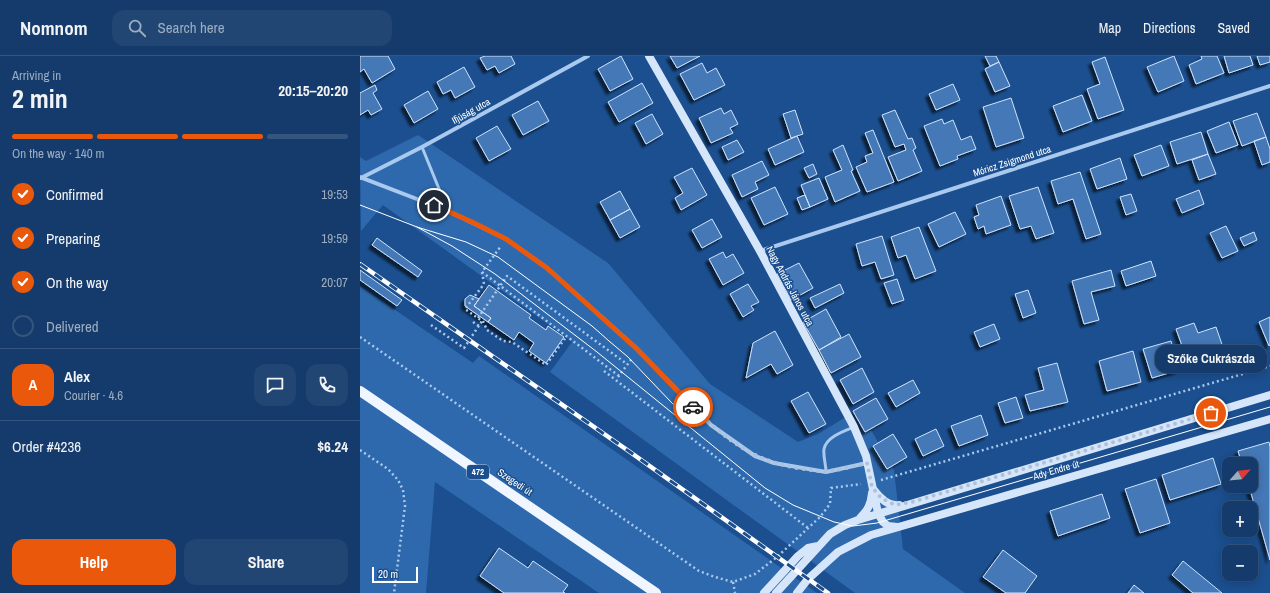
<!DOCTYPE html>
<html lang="en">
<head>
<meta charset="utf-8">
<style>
  :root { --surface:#143b6b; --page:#214673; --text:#f1f3f6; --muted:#9dadc1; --line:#33557e; --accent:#ea580c }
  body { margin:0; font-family:"Archivo Narrow",sans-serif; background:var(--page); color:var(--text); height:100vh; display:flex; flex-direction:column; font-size:15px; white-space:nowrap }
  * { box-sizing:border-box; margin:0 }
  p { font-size:13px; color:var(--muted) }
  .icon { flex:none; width:22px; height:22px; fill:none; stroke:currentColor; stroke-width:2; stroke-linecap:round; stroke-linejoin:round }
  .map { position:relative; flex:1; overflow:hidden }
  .panel { display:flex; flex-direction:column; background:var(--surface); width:360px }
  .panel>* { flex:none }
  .needle { width:26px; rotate:63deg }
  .fabs { position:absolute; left:862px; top:401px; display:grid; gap:8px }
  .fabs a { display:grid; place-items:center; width:36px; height:36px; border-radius:8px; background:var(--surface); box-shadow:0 2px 10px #0003,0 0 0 1px var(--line); font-size:20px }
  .scale { position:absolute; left:12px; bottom:10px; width:46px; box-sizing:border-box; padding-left:4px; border:2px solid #fff; border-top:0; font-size:11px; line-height:14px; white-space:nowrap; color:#fff; -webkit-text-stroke:3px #1b4f8f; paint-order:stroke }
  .pin { position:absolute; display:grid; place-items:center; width:34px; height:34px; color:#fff; margin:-17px; border:2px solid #fff; border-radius:50%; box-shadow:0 1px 4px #0007 }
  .courier { position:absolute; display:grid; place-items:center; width:40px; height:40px; margin:-20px; border:3px solid #ea580c; border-radius:50%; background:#fff; color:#222; box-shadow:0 1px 5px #0007 }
  .bubble { position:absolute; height:28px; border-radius:12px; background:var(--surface); box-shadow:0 2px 10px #0003,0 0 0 1px var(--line); font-size:13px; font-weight:700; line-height:28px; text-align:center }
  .overview em { font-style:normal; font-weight:700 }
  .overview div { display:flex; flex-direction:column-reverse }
  .overview { display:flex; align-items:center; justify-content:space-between; height:68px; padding:0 12px }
  h1 { font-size:26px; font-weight:700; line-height:30px }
  .bar { display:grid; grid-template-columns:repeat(4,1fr); gap:6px 4px; align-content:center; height:48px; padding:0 12px }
  .bar i { height:5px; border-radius:3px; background:var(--line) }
  .bar .on { background:var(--accent) }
  .bar p { grid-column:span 4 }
  .line { display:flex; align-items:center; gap:10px; padding:0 12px; border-top:1px solid var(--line) }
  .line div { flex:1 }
  .round { display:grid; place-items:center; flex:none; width:42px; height:42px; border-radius:12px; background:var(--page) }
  ol { padding:0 12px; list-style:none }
  li { display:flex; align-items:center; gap:12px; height:44px }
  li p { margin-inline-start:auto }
  li .icon { padding:4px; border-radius:50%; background:var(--accent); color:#fff; stroke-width:4 }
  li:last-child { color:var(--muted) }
  li i { width:22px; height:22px; border:2px solid var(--line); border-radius:50% }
  .action { display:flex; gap:8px; margin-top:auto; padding:8px 12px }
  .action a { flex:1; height:46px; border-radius:12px; background:var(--accent); color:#fff; font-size:16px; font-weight:700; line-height:46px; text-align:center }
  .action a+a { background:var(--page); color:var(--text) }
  header { display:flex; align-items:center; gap:24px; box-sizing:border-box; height:56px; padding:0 20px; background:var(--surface); border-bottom:1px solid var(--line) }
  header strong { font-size:19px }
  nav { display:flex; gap:22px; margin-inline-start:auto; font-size:14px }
  .search { width:280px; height:36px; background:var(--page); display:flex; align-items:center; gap:10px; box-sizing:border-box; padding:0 14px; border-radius:12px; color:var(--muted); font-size:15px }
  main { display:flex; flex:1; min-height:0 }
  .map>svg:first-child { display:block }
  .green { fill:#2e69ad }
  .building { fill:#4478b7; stroke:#cfe3fa; filter:url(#shadow) }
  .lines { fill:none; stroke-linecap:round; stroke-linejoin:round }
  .path { stroke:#a9c9ee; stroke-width:2.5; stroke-dasharray:2 3; stroke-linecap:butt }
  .lane { stroke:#a9c9ee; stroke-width:3 }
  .street { stroke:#a9c9ee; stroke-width:4 }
  .secondary { stroke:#d6e6fa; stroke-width:8 }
  .primary { stroke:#f0f6ff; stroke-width:10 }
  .tram { stroke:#fff; stroke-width:1 }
  .rail-casing { stroke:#fff; stroke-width:4.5 }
  .rail { stroke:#1b4f8f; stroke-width:3; stroke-dasharray:9; stroke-linecap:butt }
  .done { stroke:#afc1d8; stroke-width:4; stroke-dasharray:0 7.2 }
  .route { stroke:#ea580c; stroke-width:5 }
  .labels { text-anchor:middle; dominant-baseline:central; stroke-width:3; stroke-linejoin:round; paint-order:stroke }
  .shield { fill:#1b4f8f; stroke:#bbcadd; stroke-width:1 }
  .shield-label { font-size:9px; font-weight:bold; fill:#fff }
  .street-label { font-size:10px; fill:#fff; stroke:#1b4f8f }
</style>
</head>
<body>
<header>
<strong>Nomnom</strong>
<div class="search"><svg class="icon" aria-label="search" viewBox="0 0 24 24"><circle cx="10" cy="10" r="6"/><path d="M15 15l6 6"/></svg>Search here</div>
<nav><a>Map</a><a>Directions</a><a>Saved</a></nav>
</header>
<main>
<section class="panel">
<div class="overview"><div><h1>2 min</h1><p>Arriving in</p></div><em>20:15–20:20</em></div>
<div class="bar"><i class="on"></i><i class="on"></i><i class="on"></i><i></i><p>On the way · 140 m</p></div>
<ol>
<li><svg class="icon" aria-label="check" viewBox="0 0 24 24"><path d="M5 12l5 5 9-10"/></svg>Confirmed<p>19:53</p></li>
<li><svg class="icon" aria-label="check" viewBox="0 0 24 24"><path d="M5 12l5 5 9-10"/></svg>Preparing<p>19:59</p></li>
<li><svg class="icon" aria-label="check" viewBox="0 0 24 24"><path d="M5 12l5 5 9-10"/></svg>On the way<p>20:07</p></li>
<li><i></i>Delivered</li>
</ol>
<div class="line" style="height:72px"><b class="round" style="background:var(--accent);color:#fff">A</b><div><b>Alex</b><p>Courier · 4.6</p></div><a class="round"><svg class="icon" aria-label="chat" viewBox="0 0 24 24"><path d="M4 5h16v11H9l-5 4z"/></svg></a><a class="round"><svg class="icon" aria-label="phone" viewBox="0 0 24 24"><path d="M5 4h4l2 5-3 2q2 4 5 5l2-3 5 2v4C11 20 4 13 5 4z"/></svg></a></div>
<div class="line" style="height:52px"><div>Order #4236</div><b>$6.24</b></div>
<div class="action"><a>Help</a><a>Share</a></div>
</section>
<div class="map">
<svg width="910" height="537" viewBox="0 0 910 537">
  <defs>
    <filter id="shadow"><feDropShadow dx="-3.5" dy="3.5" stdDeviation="1" flood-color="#0009"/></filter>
  </defs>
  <rect width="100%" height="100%" fill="#1b4f8f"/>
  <path class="green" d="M58 79 248 207 350 328 438 386 458 378 499 353 534 414 543 493 605 537H495L190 316 212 286 206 281 23 149 1 175 0 101 6 105Z
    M0 230 113 307 119 300 457 537H239L75 426 66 537H0Z"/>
  <path class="building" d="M0 0H28L35 13 12 27 4 13 0 16Z
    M125 0H151L155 8 139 17 135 10 127 14 120 2Z
    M261 0 273 23 250 35 238 13Z
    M310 0H340L317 12Z
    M625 0H636L639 6 630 10Z
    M814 0 824 25 798 36 787 11Z
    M841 0H857L864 17 836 28 829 9 842 3Z
    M864 0H890L893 9 869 17Z
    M897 0H910V6L900 9Z
    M745 1 764 54 738 63 727 33 740 28 732 6Z
    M639 6 650 30 635 36 625 13Z
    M342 7 347 17 356 12 365 29 334 44 320 18Z
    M104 11 115 31 95 42 91 34 83 38 77 26Z
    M282 27 293 47 259 66 248 46Z
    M593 28 600 44 576 54 569 38Z
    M15 29 17 34 13 37 22 53 11 59 8 54 0 59V37Z
    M68 35 78 53 54 67 44 49Z
    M722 39 732 65 703 76 693 50Z
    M651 42 664 82 636 91 623 51Z
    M178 45 189 65 163 79 152 59Z
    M361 52 364 58 371 54 378 68 370 72 373 77 351 87 339 62Z
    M435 54 443 78 431 82 423 58Z
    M535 54 548 83 552 82 556 92 553 94 562 115 538 125 528 101 546 94 544 88 535 91 522 59Z
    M897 57 906 81 882 90 873 65Z
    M292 58 303 78 286 88 275 67Z
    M582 63 584 68 593 64 601 84 611 80 616 93 597 100 598 103 580 110 564 70Z
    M869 66 878 89 856 97 847 75Z
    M137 70 151 93 129 105 116 82Z
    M513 74 534 126 507 136 496 111 507 106 505 100 513 97 505 77Z
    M841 76 848 98 817 108 810 86Z
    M437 80 444 96 415 109 408 93Z
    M906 81 910 93V106L902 109 894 85Z
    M377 84 384 96 368 104 362 91Z
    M483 89 493 114 491 115 500 135 475 146 465 121 482 114 473 94Z
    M801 89 809 110 782 120 774 99Z
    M848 98 856 118 839 124 832 104Z
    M760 102 767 123 737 133 730 113Z
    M402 105 409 119 395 126 398 133 382 141 372 119Z
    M453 108 457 118 449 122 444 112Z
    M332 112 347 139 321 154 315 142 323 137 314 121Z
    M720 116 741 178 726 183 713 143 698 148 691 125Z
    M459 122 468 143 450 151 441 129Z
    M415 131 428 158 404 169 391 142Z
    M678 131 694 177 676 183 671 170 660 173 649 140Z
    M839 134 844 148 822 157 816 143Z
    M260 135 270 153 250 164 240 146Z
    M771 138 777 155 766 159 760 141Z
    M445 139 450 151 442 154 437 142Z
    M641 140 651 169 626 178 624 170 618 173 614 161 619 159 616 149Z
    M270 153 280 171 260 182 250 164Z
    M595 156 606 178 579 191 568 168Z
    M352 163 362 181 342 192 332 174Z
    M866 170 878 195 862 202 850 177Z
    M559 171 576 215 555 223 546 199 538 202 531 181Z
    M894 176 897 184 884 190 880 182Z
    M522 180 534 219 521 223 515 206 502 210 496 188Z
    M17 182 62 215 58 221 12 189Z
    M363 196 366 202 373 198 384 217 363 229 349 203Z
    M791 205 796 220 766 230 761 215Z
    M439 207 453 232 431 244 417 218Z
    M0 214 42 244 37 250 0 224Z
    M751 214 755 230 731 236 739 264 724 268 712 225Z
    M537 223 544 244 532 248 524 227Z
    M388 228 399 246 391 250 394 254 383 261 370 238Z
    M480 228 484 237 455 252 450 242Z
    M129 229 171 259 169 262 186 274 188 270 204 281 186 307 169 295 174 287 159 276 154 284 128 266 131 262 114 250Z
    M668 234 676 257 663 262 655 238Z
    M110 239 119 243 114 250 131 262 128 266 105 250V243Z
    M466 253 481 281 459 294 443 266Z
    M910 261V289L909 290 899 266Z
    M834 267 838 277 856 271 866 300 830 312 816 273Z
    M634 268 640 283 620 291 614 276Z
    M415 275 433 309 417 318 411 308 386 322 393 287Z
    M489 278 501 301 471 317 459 294Z
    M811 285 819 314 792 322 783 293Z
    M773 295 781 326 747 335 739 305Z
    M697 307 708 346 670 355 665 339 684 334 678 312Z
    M502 312 514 336 493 348 480 324Z
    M553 324 560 337 536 351 528 337Z
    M448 336 466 368 449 377 431 345Z
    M656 341 663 362 645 367 638 347Z
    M516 342 528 363 505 376 493 355Z
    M621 359 628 379 599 390 591 370Z
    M576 373 584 390 563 400 555 383Z
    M533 378 547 401 527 413 513 390Z
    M909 386 910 391V504L889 430H891V408H882L878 395Z
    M853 402 861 428 810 444 802 419Z
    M796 423 810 467 780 477 765 433Z
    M742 438 750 462 698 480 690 455Z
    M139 492 168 512 173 505 208 529 203 536 205 537H144L120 520Z
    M643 494 677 520 665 537H646L623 521Z
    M823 505 862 537H833L812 519Z
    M774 529 784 537H768Z"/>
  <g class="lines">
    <path class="path" d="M122 216 259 320
      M118 262 147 220 267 308
      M123 265 127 274 143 285 152 286 186 309 206 281
      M113 266 119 270
      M71 269 104 292 122 265 105 253 124 228 122 216 141 190
      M0 281 339 515 355 521 373 526 395 518 417 501 460 461 470 448 471 432 501 428
      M244 315 448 472
      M258 321 273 301
      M0 394 28 413 38 424 43 434 45 450 34 537
      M521 424 910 310
      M373 526 375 537"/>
    <path class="lane" d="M62 91 88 155
      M466 416C466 409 463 400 464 393 466 381 484 375 494 371"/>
    <path class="street" d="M0 121 88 155 146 183 187 212 275 291 351 369 395 400 414 407 466 416 507 407
      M1 122 62 91 228 0
      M400 195 910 30"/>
    <path class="secondary" d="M289 0 400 195 494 371 506 400 518 457 523 466 528 470 537 471
      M513 433C519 441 529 451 539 449
      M500 462C508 454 511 448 512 437
      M404 537 438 500 448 492 458 490
      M416 537 470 478 485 469 498 464 910 339
      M437 537 448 523 478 496 511 479 910 363"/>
    <path class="primary" d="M0 335 296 537"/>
    <path class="tram" d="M0 149 57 171 106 186 138 201 232 270 249 285 268 301 332 368
      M57 171 92 190 135 218 237 296 405 432 433 449 474 466 493 470 517 467 910 351"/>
    <defs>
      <path id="rail" d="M0 208 270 396 468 537"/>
    </defs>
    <use href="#rail" class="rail-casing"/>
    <use href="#rail" class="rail"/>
  </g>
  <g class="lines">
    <path class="done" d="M333 351C367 385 395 406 443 413 451 414 460 416 468 415 481 414 494 410 507 407L512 431 521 442 535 449 552 446 851 357"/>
    <path class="route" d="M74 149 112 166 146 183 187 212 278 294 333 351"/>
  </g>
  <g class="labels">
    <rect class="shield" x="107" y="409" width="22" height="14" rx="3"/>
    <g class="shield-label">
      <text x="118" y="416">472</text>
    </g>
    <g class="street-label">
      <text transform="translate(111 55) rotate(-29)">Ifjúság utca</text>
      <text transform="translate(652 105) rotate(-18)">Móricz Zsigmond utca</text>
      <text transform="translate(430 230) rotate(62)">Nagy András János utca</text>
      <text transform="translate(696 414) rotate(-16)">Ady Endre út</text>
      <text transform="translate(155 426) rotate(34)">Szegedi út</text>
    </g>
  </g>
</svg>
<div class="fabs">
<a><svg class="needle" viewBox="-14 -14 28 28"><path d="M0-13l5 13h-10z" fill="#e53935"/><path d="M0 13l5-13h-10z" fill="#9dadc1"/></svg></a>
<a>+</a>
<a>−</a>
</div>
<div class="scale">20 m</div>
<div class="pin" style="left:851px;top:357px;background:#ea580c"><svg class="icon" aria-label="bag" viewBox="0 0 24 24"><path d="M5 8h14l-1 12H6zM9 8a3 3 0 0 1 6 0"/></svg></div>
<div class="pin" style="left:74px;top:149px;background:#1f2937"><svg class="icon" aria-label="home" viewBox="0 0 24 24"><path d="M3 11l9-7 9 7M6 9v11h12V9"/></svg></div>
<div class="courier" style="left:333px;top:351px"><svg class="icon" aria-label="car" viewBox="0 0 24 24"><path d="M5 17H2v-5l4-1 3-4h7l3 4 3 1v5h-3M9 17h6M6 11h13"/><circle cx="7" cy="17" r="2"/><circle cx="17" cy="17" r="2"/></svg></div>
<div class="bubble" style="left:795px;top:289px;width:112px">Szőke Cukrászda</div>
</div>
</main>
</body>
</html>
